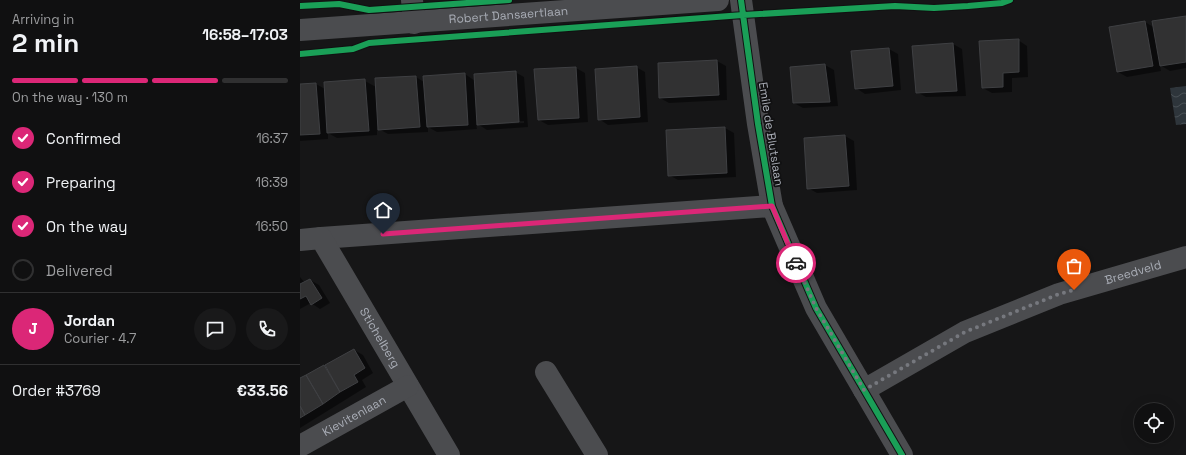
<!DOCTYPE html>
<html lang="en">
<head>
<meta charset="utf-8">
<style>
  :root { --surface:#101011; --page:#19191a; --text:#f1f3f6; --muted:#9c9d9f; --line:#303031; --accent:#db2777 }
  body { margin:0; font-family:"Space Grotesk",sans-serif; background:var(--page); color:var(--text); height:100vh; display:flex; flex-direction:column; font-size:15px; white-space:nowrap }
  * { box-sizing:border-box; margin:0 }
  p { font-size:13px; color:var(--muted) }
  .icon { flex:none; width:22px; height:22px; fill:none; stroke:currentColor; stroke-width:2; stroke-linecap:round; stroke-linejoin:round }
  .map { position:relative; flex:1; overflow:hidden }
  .drawer { display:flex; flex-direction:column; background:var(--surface); width:300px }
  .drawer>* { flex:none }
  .fabs { position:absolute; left:834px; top:403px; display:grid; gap:8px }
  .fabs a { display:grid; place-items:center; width:40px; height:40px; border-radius:50%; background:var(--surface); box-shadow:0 4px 16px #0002,0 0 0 1px var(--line); font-size:20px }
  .pin { position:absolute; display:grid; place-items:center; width:34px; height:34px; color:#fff; margin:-41px -17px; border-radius:50% 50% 50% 0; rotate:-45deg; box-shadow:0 0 4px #0007 }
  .pin .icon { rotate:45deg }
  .courier { position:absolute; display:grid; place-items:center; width:40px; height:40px; margin:-20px; border:3px solid #db2777; border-radius:50%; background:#fff; color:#222; box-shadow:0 1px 5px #0007 }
  .headline em { font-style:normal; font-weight:700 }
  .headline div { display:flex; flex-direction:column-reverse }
  .headline { display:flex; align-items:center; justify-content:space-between; height:68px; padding:0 12px }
  h1 { font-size:26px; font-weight:700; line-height:30px }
  .bar { display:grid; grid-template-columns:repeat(4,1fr); gap:6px 4px; align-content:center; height:48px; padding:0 12px }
  .bar i { height:5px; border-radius:3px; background:var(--line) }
  .bar .active { background:var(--accent) }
  .bar p { grid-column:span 4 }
  .line { display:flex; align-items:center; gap:10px; padding:0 12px; border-top:1px solid var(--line) }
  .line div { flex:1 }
  .round { display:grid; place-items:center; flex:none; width:42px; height:42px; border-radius:21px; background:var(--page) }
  ol { padding:0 12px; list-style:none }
  li { display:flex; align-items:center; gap:12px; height:44px }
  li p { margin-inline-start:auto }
  li .icon { padding:4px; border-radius:50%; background:var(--accent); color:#fff; stroke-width:4 }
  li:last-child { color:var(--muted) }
  li i { width:22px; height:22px; border:2px solid var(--line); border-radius:50% }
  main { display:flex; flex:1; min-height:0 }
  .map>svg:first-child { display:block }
  .water { fill:url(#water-waves) }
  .shadow { fill:#0007; fill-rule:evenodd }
  .building { fill:#313132; stroke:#3f4043 }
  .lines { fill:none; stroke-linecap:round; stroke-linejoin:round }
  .minor { stroke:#4b4c4f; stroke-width:22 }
  .cycleway-casing { stroke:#111112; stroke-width:8 }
  .cycleway { stroke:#1a9f57; stroke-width:6 }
  .done { stroke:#76787e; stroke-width:4; stroke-dasharray:0 7.2 }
  .route { stroke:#db2777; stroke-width:5 }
  .labels { text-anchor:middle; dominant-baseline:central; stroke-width:3.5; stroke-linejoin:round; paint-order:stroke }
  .street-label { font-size:12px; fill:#a9adb6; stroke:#111112 }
</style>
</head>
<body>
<main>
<section class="drawer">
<div class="headline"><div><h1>2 min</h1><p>Arriving in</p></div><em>16:58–17:03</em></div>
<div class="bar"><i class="active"></i><i class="active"></i><i class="active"></i><i></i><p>On the way · 130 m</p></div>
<ol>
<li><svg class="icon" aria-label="check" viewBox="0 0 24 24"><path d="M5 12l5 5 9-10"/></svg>Confirmed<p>16:37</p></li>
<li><svg class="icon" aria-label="check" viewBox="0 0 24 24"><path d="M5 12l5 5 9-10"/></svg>Preparing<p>16:39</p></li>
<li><svg class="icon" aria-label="check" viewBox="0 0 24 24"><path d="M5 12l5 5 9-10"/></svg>On the way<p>16:50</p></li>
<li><i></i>Delivered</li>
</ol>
<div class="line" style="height:72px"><b class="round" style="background:var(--accent);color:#fff">J</b><div><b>Jordan</b><p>Courier · 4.7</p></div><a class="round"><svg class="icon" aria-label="chat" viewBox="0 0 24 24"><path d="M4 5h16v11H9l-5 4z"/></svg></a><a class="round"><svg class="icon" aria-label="phone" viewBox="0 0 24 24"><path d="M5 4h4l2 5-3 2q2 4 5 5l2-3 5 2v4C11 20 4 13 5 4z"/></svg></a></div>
<div class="line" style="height:52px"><div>Order #3769</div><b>€33.56</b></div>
</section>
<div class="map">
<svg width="886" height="455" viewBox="0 0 886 455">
  <defs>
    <pattern id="water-waves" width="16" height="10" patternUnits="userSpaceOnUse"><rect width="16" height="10" fill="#2e353b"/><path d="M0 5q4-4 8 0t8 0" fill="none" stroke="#495055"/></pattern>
  </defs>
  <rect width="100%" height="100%" fill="#161617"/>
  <path class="water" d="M886 86V124L876 125 870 88Z"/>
  <path class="shadow" d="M886 17V68L870 71 860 65 861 71 827 77 818 72 845 22 855 28Z
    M718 40 727 46 728 77 712 78V92L692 93 683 88Z
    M653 44 662 49 666 96 626 97 617 92Z
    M589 49 598 54 601 90 565 94 556 88 552 52Z
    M417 61 426 66 427 100 369 103 360 98Z
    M525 65 534 70 538 106 503 108 494 103 491 67Z
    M336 67 345 72 348 122 308 125 299 119Z
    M276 68 285 73 288 122 248 125 239 120Z
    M215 72 224 77 228 127 187 130 176 123 177 129 137 132 128 127V132L88 134 77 128V135L37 138 28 133V139L0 141V85L16 84 25 89V83L65 81 76 87 116 77 124 82 165 74 175 81ZM224 121V123L186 125V123Z
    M425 128 434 133 436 177 378 180 369 175Z
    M545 136 554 141 557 190 517 193 508 188 505 138Z
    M0 277 5 283 10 280 19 285 30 303 20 309 11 303 0 309Z
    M54 350 63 355 73 373 62 380 66 387 0 428V380Z"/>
  <path class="building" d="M886 16V62L860 66 852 21Z
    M845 21 853 66 817 72 809 27Z
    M719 39V72L703 73V87L682 88 679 41Z
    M653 43 657 91 616 93 612 46Z
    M589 48 593 86 555 89 551 51Z
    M417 60 419 95 359 98 358 63Z
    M525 64 530 102 493 103 490 67Z
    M337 66 340 117 298 120 295 69Z
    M276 67 279 118 238 120 234 69Z
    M216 71 219 122 177 125 174 74Z
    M165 73 168 125 127 127 123 76Z
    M116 76 120 127 78 130 75 78Z
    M65 79 69 131 27 133 24 82Z
    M16 83 20 134 0 135V84Z
    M425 127 427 173 368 176 366 130Z
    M545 135 549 186 507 189 504 138Z
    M10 279 22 298 11 305 6 296 0 299V284Z
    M54 349 65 368 54 375 58 382 40 392 25 365Z
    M24 365 40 392 23 404 6 375Z
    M6 375 23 404 5 415 0 406V378Z
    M0 406 5 415 0 418Z"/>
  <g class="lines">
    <g class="minor">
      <path d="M112 0 114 23"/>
      <path d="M441 0 458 124 472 206 516 308 602 455"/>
      <path id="s1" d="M0 30 418 0"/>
      <path d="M21 238 472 206"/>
      <path id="s2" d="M0 240 21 238 149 455"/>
      <path d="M246 372 297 455"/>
      <path id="s3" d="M564 390 665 332 759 294 886 257"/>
      <path id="s4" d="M0 446 108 386"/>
    </g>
    <defs>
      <path id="cycleway" d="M441 0 458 124 472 206 516 308 602 455
        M0 6 39 4 69 10 209 0
        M0 54 53 49 69 43 95 41 443 15 595 6 634 8 668 6 702 3 710 0"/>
    </defs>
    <use href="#cycleway" class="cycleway-casing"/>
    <use href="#cycleway" class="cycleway"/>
  </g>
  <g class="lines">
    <path class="done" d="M496 263 516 308 564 390 665 332 759 294 774 290"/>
    <path class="route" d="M83 234 472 206 496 263"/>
  </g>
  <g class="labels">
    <g class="street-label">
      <text stroke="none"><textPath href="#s1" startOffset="209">Robert Dansaertlaan</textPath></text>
      <text transform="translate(471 134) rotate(81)">Emile de Blutslaan</text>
      <text stroke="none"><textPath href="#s3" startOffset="295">Breedveld</textPath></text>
      <text stroke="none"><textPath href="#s2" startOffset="137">Stichelberg</textPath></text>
      <text stroke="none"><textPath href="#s4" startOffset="62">Kievitenlaan</textPath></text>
    </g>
  </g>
</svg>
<div class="fabs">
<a><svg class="icon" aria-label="locate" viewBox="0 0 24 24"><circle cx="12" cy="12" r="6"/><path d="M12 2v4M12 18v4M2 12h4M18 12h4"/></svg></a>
</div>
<div class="pin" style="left:774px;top:290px;background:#ea580c"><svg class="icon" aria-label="bag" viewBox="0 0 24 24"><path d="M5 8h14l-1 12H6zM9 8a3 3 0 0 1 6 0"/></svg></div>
<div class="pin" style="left:83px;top:234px;background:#1f2937"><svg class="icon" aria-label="home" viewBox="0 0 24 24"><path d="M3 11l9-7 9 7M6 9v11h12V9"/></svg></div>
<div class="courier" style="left:496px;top:263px"><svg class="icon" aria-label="car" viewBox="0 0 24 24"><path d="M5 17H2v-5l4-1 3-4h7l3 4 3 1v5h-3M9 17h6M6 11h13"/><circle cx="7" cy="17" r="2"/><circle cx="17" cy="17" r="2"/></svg></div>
</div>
</main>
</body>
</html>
